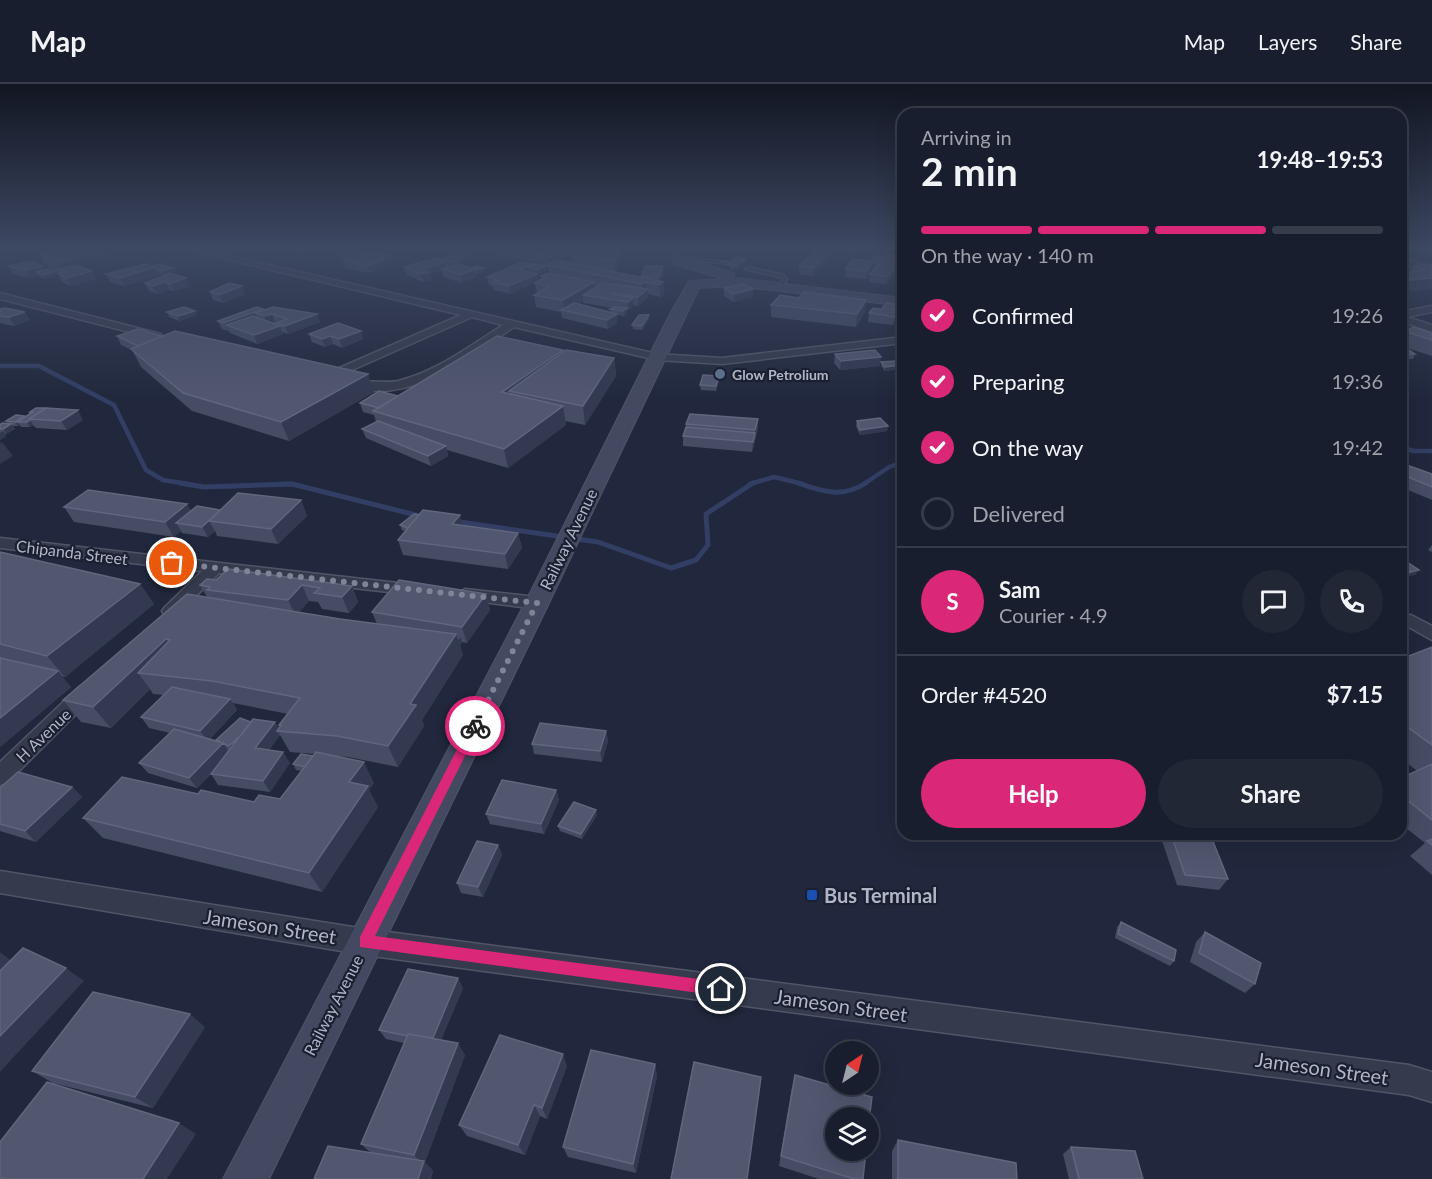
<!DOCTYPE html>
<html lang="en">
<head>
<meta charset="utf-8">
<style>
  :root { --surface:#191e2e; --page:#222736; --text:#f1f3f6; --muted:#9fa2aa; --line:#373c4a; --accent:#db2777 }
  body { margin:0; font-family:Lato,sans-serif; background:var(--page); color:var(--text); height:100vh; display:flex; flex-direction:column; font-size:22px; white-space:nowrap }
  * { box-sizing:border-box; margin:0 }
  p { font-size:20px; color:var(--muted) }
  .icon { flex:none; width:33px; height:33px; fill:none; stroke:currentColor; stroke-width:2; stroke-linecap:round; stroke-linejoin:round }
  .map { position:relative; flex:1; overflow:hidden }
  .sheet { position:absolute; left:897px; top:24px; width:510px; height:732px; display:flex; flex-direction:column; background:var(--surface); border-radius:18px; box-shadow:0 6px 24px #0002,0 0 0 2px var(--line) }
  .sheet>* { flex:none }
  .needle { width:39px; rotate:35deg }
  .fabs { position:absolute; left:825px; top:957px; display:grid; gap:12px }
  .fabs a { display:grid; place-items:center; width:54px; height:54px; border-radius:50%; background:var(--surface); box-shadow:0 6px 24px #0002,0 0 0 2px var(--line); font-size:30px }
  .pin { position:absolute; display:grid; place-items:center; width:51px; height:51px; color:#fff; margin:-26px; border:3px solid #fff; border-radius:50%; box-shadow:0 2px 6px #0007 }
  .courier { position:absolute; display:grid; place-items:center; width:60px; height:60px; margin:-30px; border:4px solid #db2777; border-radius:50%; background:#fff; color:#222; box-shadow:0 2px 8px #0007 }
  .head em { font-style:normal; font-weight:700 }
  .head div { display:flex; flex-direction:column-reverse }
  .head { display:flex; align-items:center; justify-content:space-between; height:102px; padding:0 24px }
  h1 { font-size:39px; font-weight:700; line-height:45px }
  .bar { display:grid; grid-template-columns:repeat(4,1fr); gap:9px 6px; align-content:center; height:72px; padding:0 24px }
  .bar i { height:8px; border-radius:4px; background:var(--line) }
  .bar .current { background:var(--accent) }
  .bar p { grid-column:span 4 }
  .line { display:flex; align-items:center; gap:15px; padding:0 24px; border-top:2px solid var(--line) }
  .line div { flex:1 }
  .round { display:grid; place-items:center; flex:none; width:63px; height:63px; border-radius:32px; background:var(--page) }
  ol { padding:0 24px; list-style:none }
  li { display:flex; align-items:center; gap:18px; height:66px }
  li p { margin-inline-start:auto }
  li .icon { padding:6px; border-radius:50%; background:var(--accent); color:#fff; stroke-width:4 }
  li:last-child { color:var(--muted) }
  li i { width:33px; height:33px; border:3px solid var(--line); border-radius:50% }
  .button { display:flex; gap:12px; margin-top:auto; padding:12px 24px }
  .button a { flex:1; height:69px; border-radius:36px; background:var(--accent); color:#fff; font-size:24px; font-weight:700; line-height:69px; text-align:center }
  .button a+a { background:var(--page); color:var(--text) }
  header { display:flex; align-items:center; gap:36px; box-sizing:border-box; height:84px; padding:0 30px; background:var(--surface); border-bottom:2px solid var(--line) }
  header strong { font-size:28px }
  nav { display:flex; gap:33px; margin-inline-start:auto; font-size:21px }
  .map>svg:first-child { display:block }
  .lines { fill:none; stroke-linecap:round; stroke-linejoin:round }
  .stream-far1 { stroke:#323e63; stroke-width:4.5 }
  .stream { stroke:#323e63; stroke-width:5 }
  .lane-casing { stroke:#515568; stroke-width:3 }
  .street-casing { stroke:#515568; stroke-width:3 }
  .secondary-casing { stroke:#515568; stroke-width:2 }
  .lane { fill:#353b4d; fill-rule:evenodd }
  .street { fill:#353b4d; fill-rule:evenodd }
  .secondary { fill:#434960; fill-rule:evenodd }
  .wall { fill:#454c64; fill-rule:evenodd }
  .shaded-wall { fill:#323950 }
  .building { fill:#51576f; stroke:#60667d; stroke-width:1.5 }
  .route { fill:#db2777 }
  .done { stroke:#7f8497; stroke-width:6; stroke-dasharray:0 10.8 }
  .service-dot { fill:#5c6f8a; stroke:#1b2031; stroke-width:2 }
  .transit-dot { fill:#1a4fb4; stroke:#1b2031; stroke-width:2 }
  .labels { text-anchor:middle; dominant-baseline:central; stroke-width:4.5; stroke-linejoin:round; paint-order:stroke }
  .far-poi-label { font-size:14px; font-weight:bold; fill:#b1b5c8; stroke:#1b2031; text-anchor:start }
  .street-label { font-size:16px; fill:#b1b5c8; stroke:#1b2031 }
  .near-poi-label { font-size:20px; font-weight:bold; fill:#b1b5c8; stroke:#1b2031; text-anchor:start }
  .near-street-label { font-size:20px; fill:#b1b5c8; stroke:#1b2031 }
</style>
</head>
<body>
<header>
<strong>Map</strong>
<nav><a>Map</a><a>Layers</a><a>Share</a></nav>
</header>
<div class="map">
<svg width="1432" height="1095" viewBox="0 0 1432 1095">
  <rect width="100%" height="100%" fill="#21283d"/>
  <g class="lines">
    <path class="stream-far1" d="M0 282H39L114 321 146 386 163 396 188 400
      M1401 363 1414 367H1432
      M282 400H293
      M750 400 774 393 803 400
      M864 400 889 383 903 378"/>
    <path class="stream" d="M180 399 204 403 292 400 420 432
      M798 399C823 408 843 414 866 399
      M453 437 598 458 671 484 696 476 708 461 706 430 753 399"/>
    <defs>
      <path id="lane" d="M674 172 727 178 729 179 727 180 672 174Z
        M747 183 784 191 787 195 782 204H778L783 195 780 193 745 185Z"/>
      <path id="street" d="M175 163H191L657 270 722 274 903 253V259L722 280 657 276 514 243C471 271 420 314 366 306 358 305 350 305 344 300 351 294 385 300 398 297 437 287 470 262 503 241L472 233 325 298 319 294 321 292 461 231Z
        M1401 174 1432 183V189L1401 180Z
        M0 209 161 250 162 252 157 255 0 215Z
        M1432 222V228L1407 233 1432 241V248L1401 237V228Z
        M0 454 416 501 424 506 416 511 219 489 177 531H165L162 527 165 523 202 487 0 464Z
        M465 505 537 513 546 519 537 525 459 515 456 511Z
        M1411 531 1432 542V556L1405 541 1402 537 1405 533Z
        M86 601 93 603 96 608 93 613 8 698 0 701V678L79 603Z
        M0 787 365 845 1409 981 1432 988V1018L1409 1011 365 871 0 809Z"/>
      <path id="secondary" d="M677 173 734 189V194L903 214V222L736 202 699 204 549 519 269 1095H223L525 519 670 230 689 197 724 195 673 180V174Z"/>
    </defs>
    <use href="#lane" class="lane-casing"/>
    <use href="#street" class="street-casing"/>
    <use href="#secondary" class="secondary-casing"/>
    <use href="#lane" class="lane"/>
    <use href="#street" class="street"/>
    <use href="#secondary" class="secondary"/>
  </g>
  <path class="wall" d="M22 163H59L43 168Z
    M64 163H107L110 170 77 179 78 182 96 195 71 202 62 198 58 190H59L58 189 50 186 47 181H45L39 170Z
    M296 163H328L305 171 298 169Z
    M332 163H397L381 169 394 175 390 177 391 181 370 189 345 184 343 176 348 174 335 172Z
    M476 163H539L540 168 542 169 550 165V163H622L623 172 615 188 641 193 663 182 664 190 661 197 663 198 664 210 660 213 648 210V213L638 222 634 221V222L628 226H627V229L624 232 617 231V239L608 245 562 234 561 228 536 223 534 211 537 209 535 199 541 196V192L549 189 548 181 477 166ZM572 170 571 173 572 179 559 177ZM583 217 584 219 612 224 610 225 611 229 579 220Z
    M739 163H764L757 165 754 163 753 165 747 166Z
    M819 163H857L856 167 853 170 837 168V167L813 192 799 190V182Z
    M471 169 472 173 463 177V179L458 180 472 184H484L485 187 478 190H476V193L462 199 443 193 442 187 430 190 431 196 423 198 406 190 404 183 441 176Z
    M900 172 895 191 886 200 869 198 870 190 877 181 872 180V184L866 195 845 193 846 185 884 173Z
    M728 178 746 179 734 186 729 184Z
    M533 180V181L546 186 540 189 529 187V186L526 187 537 190 538 197 510 210 494 206 493 202 489 201 487 193Z
    M1428 180 1432 205 1401 208V189L1410 188 1414 182Z
    M8 182H43L46 186 53 188 56 192 45 195 38 192 30 194 13 190Z
    M153 182 174 184 175 188 170 189 190 202 174 207 169 206 157 210 149 207 145 199 169 190 164 191 158 189 159 191 124 202 110 198 106 190Z
    M903 187V202H897L898 194Z
    M724 204 753 213 734 218 724 212Z
    M210 208 245 210 223 219 213 216Z
    M771 221 865 228 856 243 771 233Z
    M903 221V235L897 234 893 241 868 238 869 229 882 225Z
    M0 225 30 236 14 242 0 239Z
    M264 226 320 238 288 250 282 248 283 250 257 260 230 249 229 247H228L222 245 218 237Z
    M167 228 197 231 179 237 169 233Z
    M649 235 642 246 633 245 632 241Z
    M361 247 363 255 342 264 333 260 325 263 312 258 309 250Z
    M1403 247 1432 249V272L1401 262 1415 270 1413 275H1405L1401 272V251Z
    M117 252H162L374 308 289 357 192 327 141 283 132 266 121 261Z
    M563 266V268L614 274 616 292 585 341 565 337 566 341 508 384 447 366 448 372 431 382 366 354 362 345 376 338 374 331 363 328 360 319 398 312Z
    M835 270 880 282 840 286 834 279Z
    M881 278 900 285 885 287 881 282Z
    M719 296 716 307 701 306 700 301Z
    M30 328 83 336 67 346 36 344 33 341 30 343H21L20 341 18 342H13L15 345 6 350H5L6 352 0 356V341L8 340 6 337 25 333 31 329Z
    M758 335V345L752 368 683 362V352L686 344V340Z
    M857 337 888 342 887 347 860 351 856 342Z
    M1401 379 1432 390V416L1401 403Z
    M301 416 307 432 278 460 217 452 215 447 208 453 182 449 181 447 174 453 74 438 64 423 187 420 191 427 220 426Z
    M400 441H463L518 449 522 464 508 485 403 471 398 456 405 447 402 446Z
    M1432 461V468L1428 466Z
    M0 468 140 500 154 520 65 593 61 592 71 603 0 663Z
    M216 496 352 502 358 518 349 529 322 525 318 518 309 517 299 528 340 535 377 540 372 528 486 510 490 526 467 559 462 558 460 562 463 571 422 636 424 642 398 683 348 673 338 672 374 699 369 706 378 723 322 808 103 754 83 734 198 710 254 718 280 715 302 687 296 686 293 680 313 672 315 670 290 668 280 651 269 666 290 679 270 708 218 701 211 690 197 704 148 689 139 679 170 649 149 644 141 633 164 611 153 610 150 605 111 644 81 638 63 616 207 513 200 501ZM233 619 288 630 279 641 280 643 279 645 275 638H251L216 657 210 655 237 626Z
    M1432 563V791L1410 772 1425 759 1401 740V694L1417 687 1401 674V575Z
    M606 647 608 657 602 678 534 670 532 660Z
    M72 703 82 713 36 758 0 747V704Z
    M556 706 559 716 544 750 490 740 486 730Z
    M597 731 582 755 560 747 558 742Z
    M1161 750H1210L1228 795 1219 806 1177 801 1160 751Z
    M498 761 502 771 483 813 461 809 457 799Z
    M1121 838 1174 877 1170 882 1115 854 1117 843Z
    M1205 848 1255 900 1245 909 1190 878 1196 858Z
    M463 904 441 956 465 971 425 1078 433 1087 431 1095H314L371 1069 361 1060 404 959 386 955 379 946Z
    M205 943 153 1024 53 999 32 987Z
    M655 980 657 992 636 1089 568 1073 563 1063Z
    M567 982 547 1035 540 1032 525 1071 467 1052 459 1041Z
    M792 1003 863 1095H819L779 1082Z
    M898 1056 1017 1095H892V1067Z
    M1071 1063 1143 1095H1069L1063 1070Z"/>
  <path class="shaded-wall" d="M40 163H59L43 168Z
    M88 163H107L110 170 77 179 80 186 62 188 57 179 62 170Z
    M302 163H328L305 171Z
    M365 163H397L361 177 357 166Z
    M531 163H539L540 171 527 169 528 176 526 165Z
    M571 163H586L549 181 548 174Z
    M621 163H622L623 172 615 188 614 177Z
    M747 163H754L753 165 747 166Z
    M834 163H838L837 167 813 192 814 184Z
    M471 169 472 173 463 177V179L450 183 449 179Z
    M393 172 394 175 390 177 391 181 370 189 367 182Z
    M900 172 895 191 886 200 887 193 894 183Z
    M746 175V179L734 186V182Z
    M1413 175 1406 187H1401V176Z
    M873 177 872 184 866 195 867 187Z
    M445 178 447 186 442 185V187L430 190 431 196 423 198 421 190 422 185Z
    M533 180V184L529 183V186L519 191 518 187Z
    M43 182 48 189 36 188 38 192 30 194 26 186Z
    M546 182V186L540 189 539 185Z
    M663 182 664 190 660 200 663 198 664 210 660 213 659 193Z
    M155 183 159 191 124 202 120 194Z
    M174 184 175 188 164 191 162 187Z
    M484 184 485 187 478 190 477 186Z
    M475 185 476 193 462 199 460 191Z
    M92 187 96 195 71 202 67 194Z
    M53 188 56 192 45 195 43 191Z
    M537 190 538 197 510 210 509 202Z
    M186 194 190 202 174 207 170 200Z
    M1432 194V205L1401 208V197Z
    M165 198 169 206 157 210 153 202Z
    M594 198 596 209 583 211V217L566 227H564L563 216Z
    M646 198V207L648 205V213L638 222V213L642 210V200Z
    M242 202 245 210 223 219 219 211Z
    M753 205V213L734 218V210Z
    M633 214 634 222 628 226V218Z
    M866 216 865 228 856 243 857 230Z
    M627 224V229L624 232 623 227Z
    M263 225 266 232 272 230 275 238 267 241 264 232 255 229 258 236 226 241 229 247H228L224 239Z
    M195 227 197 231 179 237 178 232Z
    M898 227 897 235 893 241 895 233Z
    M25 228 30 236 14 242 9 233Z
    M317 230 320 238 288 250 285 242Z
    M617 230V239L608 245 607 236Z
    M649 231V235L642 246V242Z
    M280 242 283 250 257 260 254 251Z
    M361 247 363 255 342 264 339 255Z
    M330 252 333 260 325 263 322 255Z
    M563 266 565 283 509 307 512 321 502 308Z
    M881 273 880 282 840 286 841 277Z
    M614 274 616 292 585 341 583 322Z
    M901 281 900 285 885 287V283Z
    M368 290 374 308 289 357 281 338Z
    M563 322 566 341 508 384 504 365Z
    M78 326 83 336 67 346 61 337Z
    M24 332 28 336 17 338 20 341 18 342 15 338Z
    M758 335V345L752 368 753 358Z
    M30 336 33 341 30 343 27 338Z
    M11 340 15 345 6 350 3 345Z
    M888 342 887 347 860 351V346Z
    M3 347 6 352 0 356V349Z
    M2 358 13 372 0 380V359Z
    M446 362 448 372 431 382 428 372Z
    M301 416 307 432 278 460 271 445Z
    M187 420 196 435 176 439 181 447 174 453 165 438Z
    M460 431 464 446 452 440Z
    M209 437 215 447 208 453 202 443Z
    M518 449 522 464 508 485 505 470Z
    M1419 486 1415 491 1401 494 1402 490Z
    M140 500 154 520 65 593 47 572Z
    M302 501 309 517 296 532 288 516Z
    M352 502 358 518 349 529 342 513Z
    M486 510 490 526 467 559 462 543Z
    M456 550 458 556 461 554 462 559 460 562 463 571 422 636 424 642 398 683 388 662 410 620Z
    M166 555 180 576 138 589 150 605 111 644 93 623Z
    M58 587 71 603 0 663V634Z
    M230 615 237 626 208 657 200 647Z
    M275 638 280 647H277L280 651 262 675 255 664Z
    M254 639 233 667 229 662Z
    M606 647 608 657 602 678 600 667Z
    M223 659 230 669 197 704 189 694Z
    M283 668 290 679 270 708 263 697Z
    M364 678 374 699 369 706 378 723 322 808 309 789 349 698Z
    M72 703 82 713 36 758 25 747Z
    M556 706 559 716 544 750 541 740Z
    M596 726 597 731 582 755 581 750Z
    M498 761 502 771 483 813 478 803Z
    M0 868 14 879 0 894Z
    M66 884 84 897 0 988V952Z
    M458 894 463 904 437 965 432 957Z
    M190 930 205 943 153 1024 135 1013Z
    M458 959 465 971 425 1078 433 1087 431 1095H418L423 1080 414 1071Z
    M563 970 567 982 547 1035 542 1024Z
    M655 980 657 992 636 1089 633 1080Z
    M534 1021 540 1032 525 1071 518 1061Z
    M179 1039 196 1050 167 1095H143Z"/>
  <path class="building" d="M64 163H88L62 170 74 174 57 179 43 174 49 173 39 170Z
    M344 163H365L357 166Z
    M514 163H531L526 165Z
    M555 163H571L548 174 527 169 533 167 542 169Z
    M577 163H621L614 177 571 173Z
    M819 163H834L814 184 799 182Z
    M838 163H857L853 166 837 164Z
    M460 167 471 169 460 174 462 175 449 179 441 176Z
    M371 169 389 173 367 182 343 176 359 170Z
    M379 169 393 172 389 173 376 170Z
    M886 170 900 172 894 183H896L887 193 870 190Z
    M1401 171 1413 175 1401 176Z
    M875 172 884 173 880 177 872 176Z
    M738 173 746 175 734 182 729 181 732 179 728 178Z
    M436 174 445 178 422 185 429 188 421 190 404 183Z
    M852 175 873 177 867 187 846 185Z
    M557 176 663 198 659 201 646 198 642 200 548 181Z
    M32 177 43 182 26 186 8 182Z
    M521 178 533 180 520 186 510 183 506 185Z
    M145 180 155 183 120 194 106 190Z
    M161 180 174 184 162 187 156 185 155 183 153 182Z
    M457 180 475 185 460 191 442 185Z
    M535 180 546 182 539 185 529 183Z
    M1428 180 1432 181V194L1401 197V189L1426 186 1414 182Z
    M75 181 92 187 67 194 58 190 64 188 57 186Z
    M478 182 484 184 477 186 472 184Z
    M645 182H663L659 193H641Z
    M510 183 537 190 509 202 493 198 498 196 487 193Z
    M47 185 53 188 43 191 36 188Z
    M901 187H903V194H898Z
    M170 189 186 194 170 200 165 198 153 202 145 199Z
    M547 189 594 198 563 216 534 211 550 202 535 199 546 193 541 192Z
    M229 199 242 202 219 211 210 208Z
    M603 199 648 205 638 213 610 209 633 214 628 218 583 211Z
    M743 200 753 205 734 210 724 204Z
    M804 208 866 216 857 230 771 221 780 211 799 214Z
    M574 219 617 230 607 236 561 226Z
    M886 219 903 221V226L891 225 898 227 895 233 869 229 873 224 882 225Z
    M184 223 195 227 178 232 167 228Z
    M257 223 263 225 224 239 218 237Z
    M273 223 317 230 285 242 277 239 287 235 272 230 264 232 255 229Z
    M614 223 627 224 623 227 610 225Z
    M5 224 25 228 9 233 0 232V225Z
    M639 231H649L642 242 632 241Z
    M253 232 280 242 254 251 226 241Z
    M338 239 361 247 339 255 330 252 322 255 309 250Z
    M1414 243 1432 249V256L1403 247Z
    M138 245 162 252 138 262 117 252Z
    M175 247 368 290 281 338 183 309 131 265Z
    M497 252 563 266 502 308 563 322 504 365 373 327Z
    M1401 261 1415 270H1408L1401 266Z
    M566 266 614 274 583 322 509 307Z
    M875 266 881 273 841 277 835 270Z
    M897 277 901 281 885 283 881 278Z
    M703 291 719 292 716 302 700 301Z
    M379 307 398 312 379 324 360 319Z
    M36 324H46L29 335 30 336 27 338H17L33 328H30Z
    M46 324 78 326 61 337 29 335Z
    M690 330 758 335 755 346 686 340Z
    M16 331 24 332 15 338 6 337Z
    M880 334 888 342 860 346 857 337Z
    M378 337 446 362 428 372 362 345Z
    M2 339 11 340 3 345H0V341Z
    M686 343 755 349 753 358 683 352Z
    M1401 379 1432 390V403L1401 390Z
    M88 406 187 420 165 438 64 423Z
    M238 409 301 416 271 445 209 437Z
    M197 422 220 426 202 443 176 439Z
    M423 426 460 431 452 440 518 449 505 470 398 456Z
    M414 430 419 431 408 444 400 441Z
    M0 468 140 500 47 572 0 560Z
    M1401 474 1419 486 1402 490Z
    M228 485 352 502 342 513 314 509 320 504 302 501 288 516 207 506 210 503 200 501 207 495 216 496Z
    M399 496 486 510 462 543 372 528Z
    M187 510 340 535 456 550 410 620 416 621 388 662 337 652 277 647 281 641H279L300 614 212 597 138 589 170 556 166 555 93 623 63 616Z
    M1432 563V661L1401 638V575Z
    M0 574 58 587 0 634Z
    M172 603 230 615 200 647 141 633Z
    M240 634 251 638 242 650 229 662 216 656Z
    M253 635 275 638 255 664 283 668 263 697 211 690Z
    M540 639 606 647 600 667 532 660Z
    M174 645 223 659 189 694 139 679Z
    M316 668 364 678 349 698 368 702 309 789 83 734 122 693 198 710 201 706 254 718 259 711 280 715Z
    M301 670 313 672 305 683 293 680Z
    M1432 680V736L1401 711V694Z
    M18 688 72 703 25 747 0 740V704Z
    M502 696 556 706 541 740 486 730Z
    M574 718 596 726 581 750 558 742Z
    M1171 750H1210L1228 795 1185 791Z
    M1432 755V761L1427 757Z
    M477 757 498 761 478 803 457 799Z
    M1121 838 1176 866 1174 877 1118 850Z
    M1205 848 1261 879 1255 900 1199 869Z
    M23 864 66 884 0 952V887Z
    M408 885 458 894 433 954 408 950 407 952 379 946Z
    M93 908 190 930 135 1013 32 987Z
    M408 950 458 959 414 1071 361 1060Z
    M500 951 563 970 542 1024 534 1021 518 1061 459 1041Z
    M591 966 655 980 633 1080 563 1063Z
    M694 978 761 993 747 1095H671Z
    M795 991 872 1013 868 1044V1034H836V1066H866L863 1095H854L781 1072Z
    M47 998 179 1039 143 1095H0V1058Z
    M898 1056 1016 1079 1017 1095H898Z
    M328 1062 424 1077 418 1095H314Z
    M1071 1063 1135 1067 1143 1095H1079Z"/>
  <linearGradient id="sky" x2="0" y2="1"><stop stop-color="#121622"/><stop offset="0.52" stop-color="#3d4862"/><stop offset="1" stop-color="#3d4862" stop-opacity="0"/></linearGradient>
  <rect width="1432" height="316" fill="url(#sky)"/>
  <path class="route" d="M475 638 480 642 375 852 721 898 726 900 728 905 726 910 721 912 360 863V853L469 642Z"/>
  <g class="lines">
    <path class="done" d="M172 479 537 519 475 642"/>
  </g>
  <circle class="service-dot" cx="720" cy="290" r="6"/>
  <rect class="transit-dot" x="806" y="805" width="12" height="12" rx="3"/>
  <g class="labels">
    <g class="far-poi-label">
      <text x="732" y="290">Glow Petrolium</text>
    </g>
    <g class="street-label">
      <text transform="translate(568 455) rotate(-64)">Railway Avenue</text>
      <text transform="translate(72 468) rotate(7)">Chipanda Street</text>
      <text transform="translate(43 651) rotate(-44)">H Avenue</text>
      <text transform="translate(333 921) rotate(-63)">Railway Avenue</text>
    </g>
    <g class="near-poi-label">
      <text x="824" y="811">Bus Terminal</text>
    </g>
    <g class="near-street-label">
      <text transform="translate(270 842) rotate(9)">Jameson Street</text>
      <text transform="translate(841 921) rotate(8)">Jameson Street</text>
      <text transform="translate(1322 984) rotate(8)">Jameson Street</text>
    </g>
  </g>
</svg>
<div class="fabs">
<a><svg class="needle" viewBox="-14 -14 28 28"><path d="M0-13l5 13h-10z" fill="#e53935"/><path d="M0 13l5-13h-10z" fill="#9fa2aa"/></svg></a>
<a><svg class="icon" aria-label="layers" viewBox="0 0 24 24"><path d="M12 4l9 5-9 5-9-5zM3 14l9 5 9-5"/></svg></a>
</div>
<div class="pin" style="left:172px;top:479px;background:#ea580c"><svg class="icon" aria-label="bag" viewBox="0 0 24 24"><path d="M5 8h14l-1 12H6zM9 8a3 3 0 0 1 6 0"/></svg></div>
<div class="pin" style="left:721px;top:905px;background:#1f2937"><svg class="icon" aria-label="home" viewBox="0 0 24 24"><path d="M3 11l9-7 9 7M6 9v11h12V9"/></svg></div>
<div class="courier" style="left:475px;top:642px"><svg class="icon" aria-label="bike" viewBox="0 0 24 24"><circle cx="6" cy="16" r="4"/><circle cx="18" cy="16" r="4"/><path d="M6 16l4-8h5l3 8M10 8l3 8H6M13 5h3"/></svg></div>
<section class="sheet">
<div class="head"><div><h1>2 min</h1><p>Arriving in</p></div><em>19:48–19:53</em></div>
<div class="bar"><i class="current"></i><i class="current"></i><i class="current"></i><i></i><p>On the way · 140 m</p></div>
<ol>
<li><svg class="icon" aria-label="check" viewBox="0 0 24 24"><path d="M5 12l5 5 9-10"/></svg>Confirmed<p>19:26</p></li>
<li><svg class="icon" aria-label="check" viewBox="0 0 24 24"><path d="M5 12l5 5 9-10"/></svg>Preparing<p>19:36</p></li>
<li><svg class="icon" aria-label="check" viewBox="0 0 24 24"><path d="M5 12l5 5 9-10"/></svg>On the way<p>19:42</p></li>
<li><i></i>Delivered</li>
</ol>
<div class="line" style="height:108px"><b class="round" style="background:var(--accent);color:#fff">S</b><div><b>Sam</b><p>Courier · 4.9</p></div><a class="round"><svg class="icon" aria-label="chat" viewBox="0 0 24 24"><path d="M4 5h16v11H9l-5 4z"/></svg></a><a class="round"><svg class="icon" aria-label="phone" viewBox="0 0 24 24"><path d="M5 4h4l2 5-3 2q2 4 5 5l2-3 5 2v4C11 20 4 13 5 4z"/></svg></a></div>
<div class="line" style="height:78px"><div>Order #4520</div><b>$7.15</b></div>
<div class="button"><a>Help</a><a>Share</a></div>
</section>
</div>
</body>
</html>
